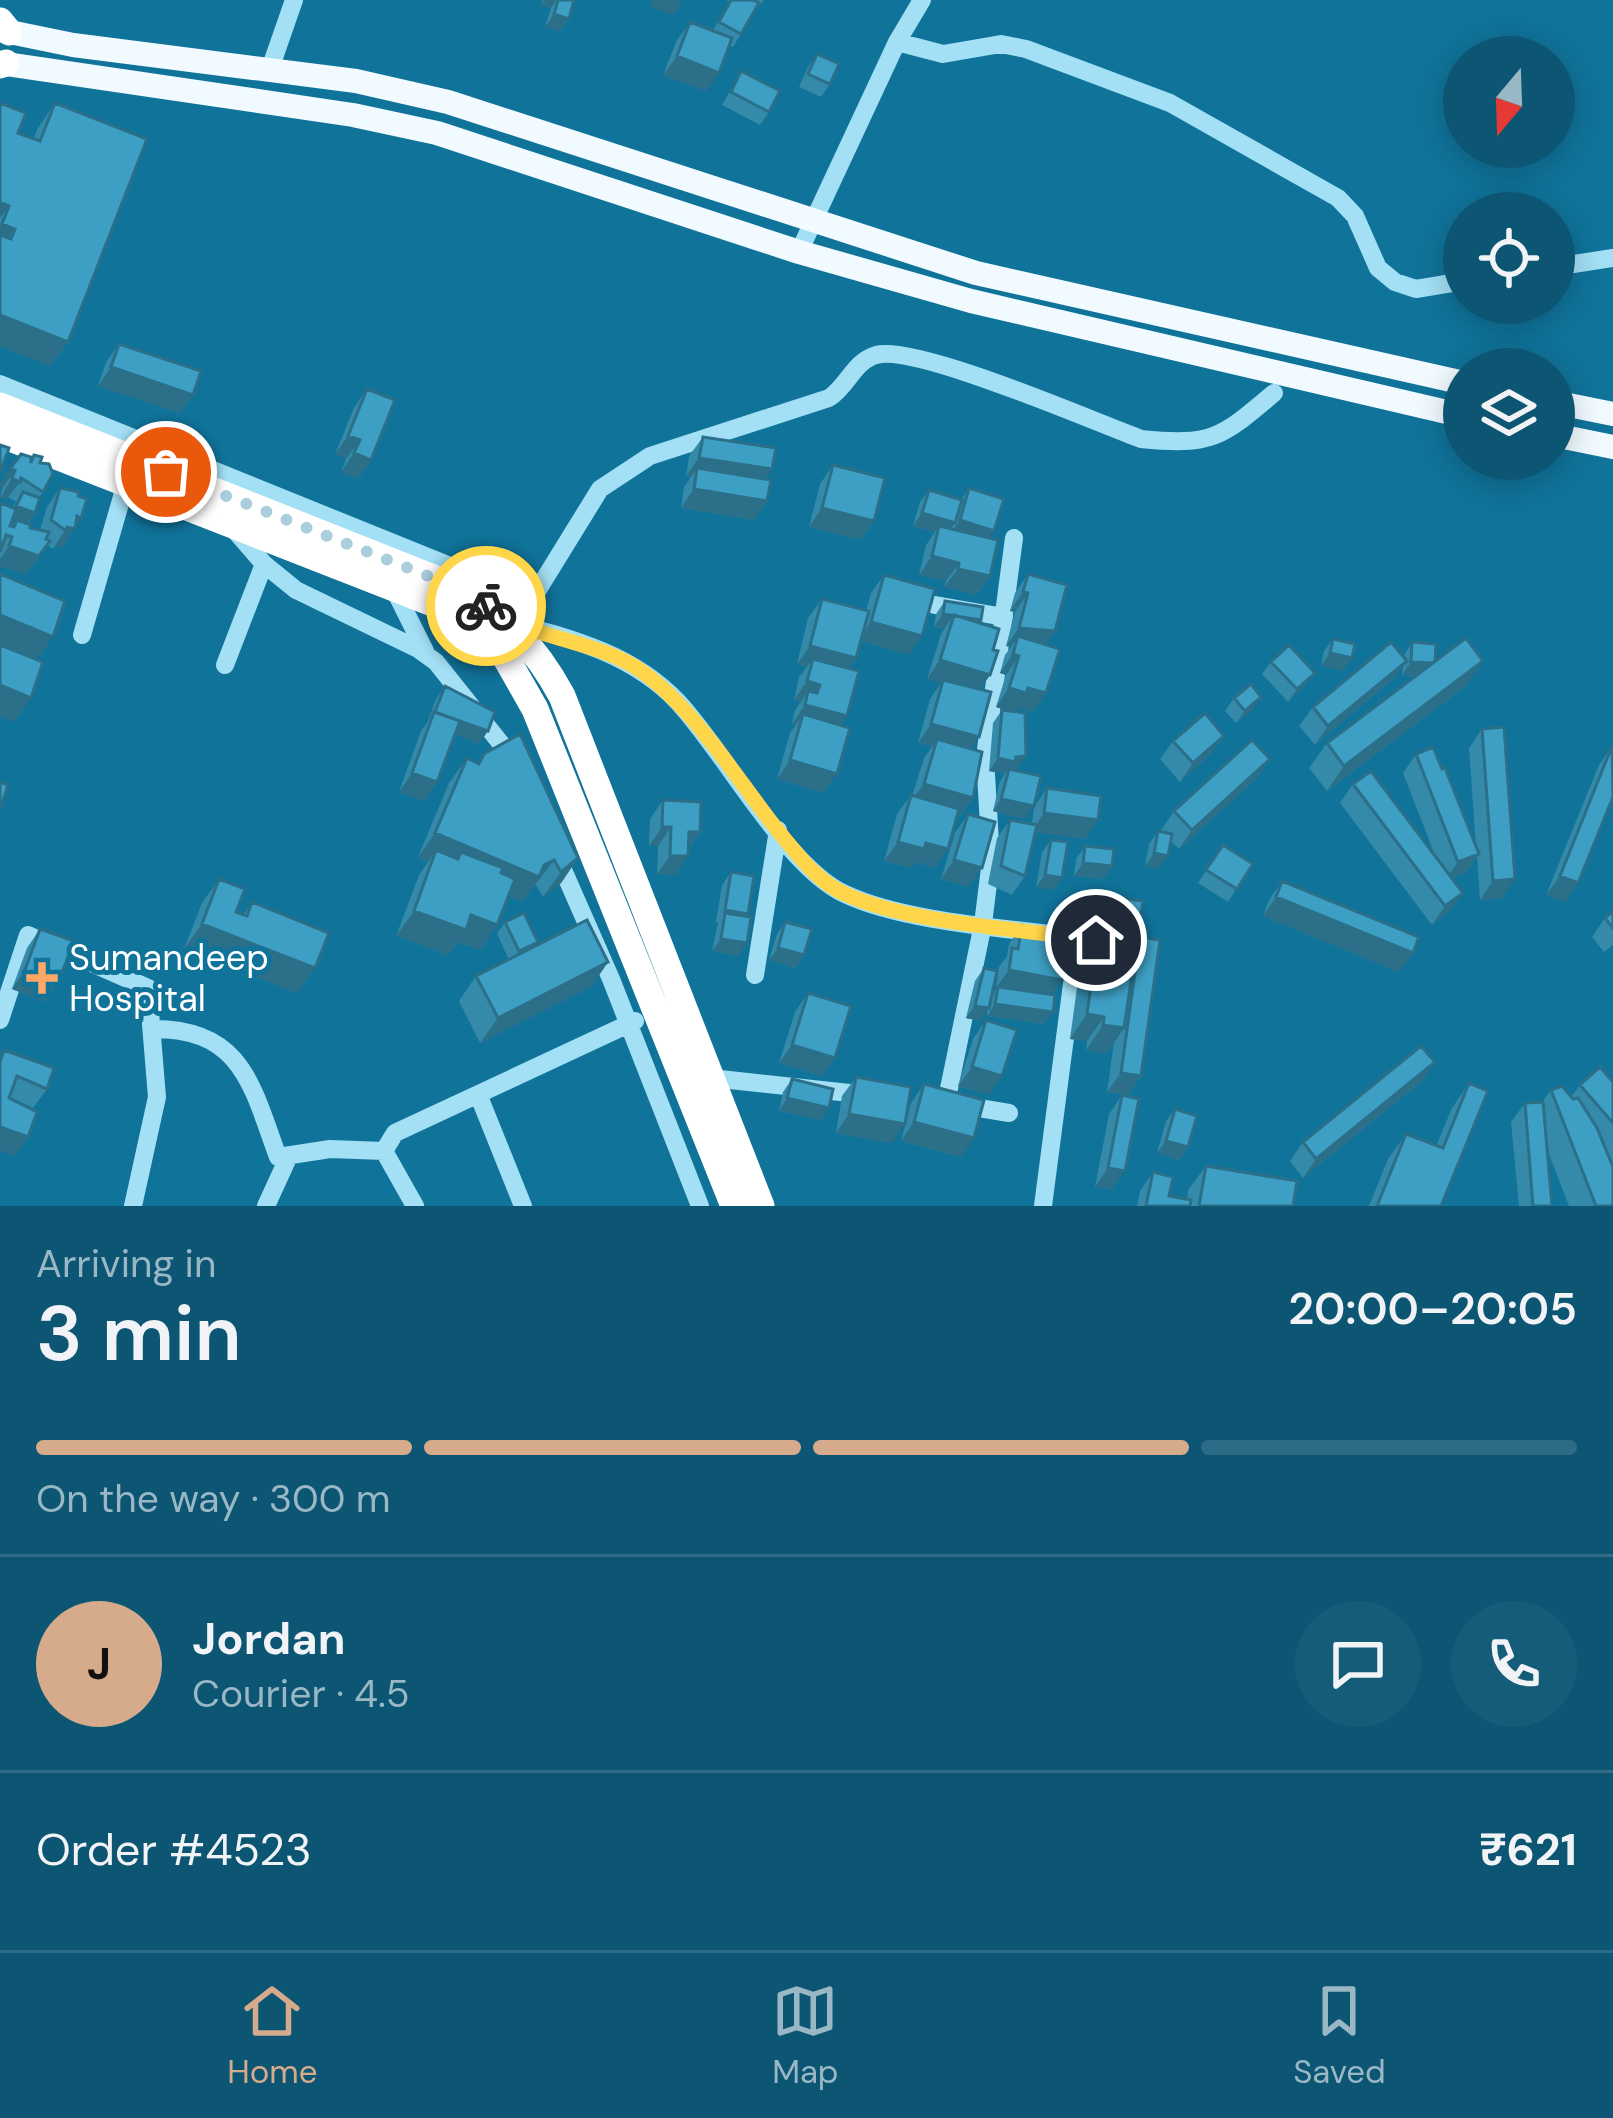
<!DOCTYPE html>
<html lang="en">
<head>
<meta charset="utf-8">
<style>
  :root { --surface:#0c5674; --page:#155c79; --text:#f1f3f6; --muted:#9ab7c5; --line:#2c6c86; --accent:#d6ab8b }
  body { margin:0; font-family:"DM Sans",sans-serif; background:var(--page); color:var(--text); height:100vh; display:flex; flex-direction:column; font-size:45px; white-space:nowrap }
  * { box-sizing:border-box; margin:0 }
  p { font-size:39px; color:var(--muted) }
  .icon { flex:none; width:66px; height:66px; fill:none; stroke:currentColor; stroke-width:2; stroke-linecap:round; stroke-linejoin:round }
  .map { position:relative; height:1206px; overflow:hidden }
  .drawer { display:flex; flex-direction:column; background:var(--surface); flex:1 }
  .drawer>* { flex:none }
  .needle { width:78px; rotate:199deg }
  .buttons { position:absolute; left:1443px; top:36px; display:grid; gap:24px }
  .buttons a { display:grid; place-items:center; width:132px; height:132px; border-radius:50%; background:var(--surface); box-shadow:0 6px 30px #0003; font-size:60px }
  .pin { position:absolute; display:grid; place-items:center; width:102px; height:102px; color:#fff; margin:-51px; border:6px solid #fff; border-radius:50%; box-shadow:0 3px 12px #0007 }
  .courier { position:absolute; display:grid; place-items:center; width:120px; height:120px; margin:-60px; border:9px solid #ffd54a; border-radius:50%; background:#fff; color:#222; box-shadow:0 3px 15px #0007 }
  .summary em { font-style:normal; font-weight:600 }
  .summary div { display:flex; flex-direction:column-reverse }
  .summary { display:flex; align-items:center; justify-content:space-between; height:204px; padding:0 36px }
  h1 { font-size:78px; font-weight:600; line-height:90px }
  .bar { display:grid; grid-template-columns:repeat(4,1fr); gap:18px 12px; align-content:center; height:144px; padding:0 36px }
  .bar i { height:15px; border-radius:9px; background:var(--line) }
  .bar .active { background:var(--accent) }
  .bar p { grid-column:span 4 }
  .line { display:flex; align-items:center; gap:30px; padding:0 36px; border-top:3px solid var(--line) }
  .line div { flex:1 }
  .round { display:grid; place-items:center; flex:none; width:126px; height:126px; border-radius:63px; background:var(--page) }
  .dock { display:flex; justify-content:space-around; align-items:center; height:168px; border-top:3px solid var(--line); background:var(--surface); font-size:33px; color:var(--muted) }
  .dock a { display:grid; justify-items:center; gap:6px }
  .dock .active { color:var(--accent) }
  .map>svg:first-child { display:block }
  .lines { fill:none; stroke-linecap:round; stroke-linejoin:round }
  .minor { stroke:#a3dff5; stroke-width:18 }
  .major { stroke:#f0faff; stroke-width:24 }
  .highway { stroke:#fff; stroke-width:27 }
  .wall { fill:#3589a9 }
  .shaded-wall { fill:#2b6f89 }
  .building { fill:#3e9fc4; stroke:#2b6f89; stroke-width:3 }
  .done { stroke:#abcedc; stroke-width:12; stroke-dasharray:0 21.6 }
  .route { stroke:#ffd54a; stroke-width:15 }
  .poi-dot { fill:#ffa866; stroke:#10739a; stroke-width:4.5 }
  .labels { text-anchor:middle; dominant-baseline:central; stroke-width:10; stroke-linejoin:round; paint-order:stroke }
  .poi-label { font-size:36px; fill:#fff; stroke:#10739a; text-anchor:start }
</style>
</head>
<body>
<div class="map">
<svg width="1613" height="1206" viewBox="0 0 1613 1206">
  <rect width="100%" height="100%" fill="#10739a"/>
  <g class="lines">
    <path class="minor" d="M897 42 943 54 1001 44 1026 49 1170 103 1338 198 1355 216 1378 268 1395 282 1416 289 1464 281
      M270 69 294 0
      M799 252 897 42 922 0
      M1554 267 1613 258
      M0 384 507 589 532 616
      M231 526 264 564 296 590 418 649 436 662 514 760
      M393 587 425 651
      M935 605 1004 617
      M526 609 600 489 650 456 829 398C848 386 853 362 876 355 916 344 1092 421 1141 439 1212 446 1221 438 1274 393
      M507 621C569 638 632 653 678 702 724 751 786 867 845 894 908 924 1024 929 1096 940
      M82 635 126 483
      M225 665 264 564
      M557 856 611 979 700 1206
      M755 975 778 830
      M0 1020 28 935 148 988 157 1097 133 1206
      M152 1029C242 1028 252 1086 278 1157L330 1149 384 1151
      M711 1078 868 1095
      M478 1094 523 1206
      M946 1103 983 924 991 860 985 757 1014 538
      M961 1105 1009 1113
      M266 1206 288 1158
      M415 1206 384 1151 395 1133 635 1021
      M1043 1206 1078 938"/>
    <path class="major" d="M0 30 73 45 356 81 448 102 976 273 1464 383
      M0 63 353 115 437 133 799 252 971 301 1464 416
      M1554 402 1613 414
      M1554 435 1613 447"/>
    <path class="highway" d="M0 21 9 32
      M0 65 6 63
      M0 406 456 587C505 617 534 644 562 696L761 1206
      M0 434 445 608 502 651 535 709 734 1206"/>
  </g>
  <path class="wall" d="M542 0H574L560 31 545 27 551 8 541 5Z
    M726 0H764L752 15 733 47 729 45 706 91 663 75 677 40 690 22 713 30 729 2Z
    M817 54 830 84 821 97 799 87 808 67Z
    M741 71 769 112 760 125 722 105Z
    M0 103 18 133 33 139 38 128 55 103 68 342 50 366 0 346Z
    M119 344 180 413 98 386 106 362Z
    M367 389 371 460 358 479 341 472 346 459 335 454 354 408Z
    M703 437 765 479 767 501 754 520 681 508 684 487 691 477 686 476 689 456Z
    M34 455 40 463 53 474 39 498 35 513 28 524 30 528 40 530 47 507 60 488 75 526 62 548 55 546 53 549 47 545 26 575 0 566V503L12 507 16 502 8 497 6 500 0 498 2 489 0 483Z
    M833 465 861 540 809 527 820 484Z
    M969 488 989 538 990 576 977 595 944 587 946 581 919 575 926 545 935 532 913 526 920 502 929 490 961 500Z
    M1028 574 1046 644 1033 712 1016 707 1013 712 1017 769H1011L1025 819 993 811 1000 781 1005 774 989 771 993 723 1002 710 1012 712 996 707 1006 675 1000 673 1005 655 1011 647 1006 646 1015 612 1010 611 1015 593Z
    M884 575 909 655 861 641 856 658 849 668 847 716 841 725 823 793 777 779 790 733 796 725 792 724 795 710 801 702 794 700 799 677 807 667 797 664 808 618 822 599 866 611 871 593Z
    M945 601 981 620 979 622 993 650 990 675 980 689 971 749 973 798 960 817 957 816 935 868 915 862 911 868 884 861 897 814 911 795 912 796 924 758 932 747 918 743 930 699 941 683 927 679 941 634 945 628 934 627 936 614Z
    M1333 639 1343 671 1321 666 1324 651Z
    M1412 642 1466 686 1327 791 1309 768 1327 743 1416 676 1402 675 1403 666 1393 679 1315 745 1299 726 1313 707 1403 657Z
    M1271 662 1306 685 1288 702 1262 674Z
    M445 686 479 744 455 734 437 782 424 801 399 792 421 731 427 723 436 699Z
    M1234 698 1253 709 1236 723 1225 711Z
    M1482 729 1502 898 1480 900 1477 857 1466 873 1451 878 1449 912 1432 925 1340 803 1353 784 1436 858 1403 773 1416 754 1476 847 1469 748Z
    M1173 741 1211 754 1180 782 1160 759Z
    M1612 746 1565 902 1546 895 1599 765Z
    M484 754 578 858 561 883 543 897 536 885 532 887 522 902 508 896 497 925 480 950 458 942 448 955 396 936 419 875 428 862 418 857 449 783 467 758 477 763Z
    M1257 778 1179 849 1171 841 1159 869 1145 866 1149 844 1158 831 1163 832 1161 830 1174 811Z
    M1047 788 1098 820 1085 839 1035 832 1025 876 1012 895 988 884 997 838 1010 820 1032 824 1034 807Z
    M663 800 700 832 689 849 688 856 675 875 657 874 658 846H649L650 819Z
    M968 814V887L941 879 955 833Z
    M1051 840 1054 890 1036 887 1042 852Z
    M1223 845 1253 864 1228 902 1198 883Z
    M1085 846 1112 866 1103 879 1074 876 1076 859Z
    M731 872 748 914 738 956 712 951 718 923 716 922 722 885Z
    M219 879 236 912 243 915 252 902 297 993 184 949 202 903Z
    M1282 881 1413 953 1399 972 1263 916 1269 900Z
    M1122 898 1137 942 1140 937 1141 1076 1128 1095 1107 1092 1114 1042 1107 1053 1086 1050 1087 1041 1070 1039 1078 980 1095 956H1099L1104 922Z
    M1613 911V945L1604 952 1592 937 1605 918Z
    M505 922 535 947 608 962 591 987 480 1043 459 1001 476 976 509 960 497 934Z
    M785 922 804 955 795 968 769 960 777 934Z
    M1022 925 1053 955 1062 980 1052 995 1044 1024 987 1016V1010L980 1021 966 1018 975 981 984 968 992 996 996 989 999 967 1007 956 1009 944Z
    M40 929 58 983 45 1002 12 989 27 948Z
    M808 993 822 1076 779 1063 795 1012Z
    M986 1020 989 1095 958 1086 973 1039Z
    M4 1050 47 1089 33 1108 10 1097 28 1137 15 1156 0 1150V1057Z
    M856 1077 892 1143 836 1133 842 1096Z
    M792 1079 821 1120 779 1111 783 1092Z
    M1422 1081 1303 1178 1290 1161 1303 1142Z
    M1613 1082V1206H1569L1547 1149 1552 1206H1519L1511 1122 1525 1103 1542 1102 1551 1090 1571 1097 1580 1085Z
    M1469 1083 1441 1206H1369L1388 1159 1406 1134 1436 1146 1452 1108Z
    M924 1084 961 1157 901 1141 911 1103Z
    M1122 1095 1112 1190 1095 1187 1109 1114Z
    M1175 1109 1188 1147 1179 1160 1157 1153 1166 1121Z
    M1206 1166 1293 1206H1137L1140 1191 1153 1172 1169 1196 1187 1200 1188 1190Z"/>
  <path class="shaded-wall" d="M544 0H556L551 8 541 5Z
    M653 0H676L682 2 673 15 649 6Z
    M554 14 569 19 560 31 545 27Z
    M677 56 719 73 706 91 663 75Z
    M0 202 9 206 0 218Z
    M2 224 15 229 0 250V226Z
    M0 315 68 342 50 366 0 346Z
    M111 367 193 395 180 413 98 386Z
    M348 436 360 440 346 459 335 454Z
    M354 453 371 460 358 479 341 472Z
    M699 458 772 469 759 488 697 468 691 477 686 476Z
    M10 469 15 470 2 489H0V483Z
    M12 478 20 482 6 500 0 498Z
    M694 489 767 501 754 520 681 508Z
    M16 506 35 513 22 532 17 520 11 528 2 525Z
    M822 508 874 521 861 540 809 527Z
    M922 513 955 523 946 536 939 526 935 532 913 526Z
    M77 516 81 518 62 548 55 546 65 530Z
    M960 520 994 531 985 543 951 533Z
    M9 546 39 556 26 575 0 566V559Z
    M932 556 959 563 946 581 919 575Z
    M958 569 990 576 977 595 944 587Z
    M1023 592 1028 593 1015 612 1010 611Z
    M943 614 953 616 945 628 934 627Z
    M0 615 53 637 36 661 0 647Z
    M871 622 922 636 909 655 858 640Z
    M1019 628 1055 631 1042 650 1018 636 1011 647 1006 646Z
    M810 646 856 658 843 676 813 659 807 667 797 664Z
    M1330 653 1352 658 1343 671 1321 666Z
    M1013 654 1019 656 1006 675 1000 673Z
    M940 660 990 675 977 694 927 679Z
    M1407 661 1393 679 1315 745 1328 726Z
    M1483 661 1466 686 1327 791 1344 766Z
    M1411 662 1435 663 1426 676 1402 675Z
    M1315 673 1306 685 1288 702 1297 689Z
    M807 681 820 685 806 704 808 691 801 702 794 700Z
    M0 685 31 698 14 722 0 717Z
    M1009 688H1028L1046 693 1033 712 1016 707 1013 712 996 707Z
    M1261 697 1253 709 1236 723 1245 711Z
    M805 705 847 716 834 734 803 714 796 725 792 724Z
    M460 721 488 731 479 744 452 733Z
    M931 724 979 737 966 756 937 739 932 747 918 743Z
    M1224 736 1211 754 1180 782 1193 763Z
    M1026 756 1017 769H1008L1005 774 989 771 998 758Z
    M1270 759 1257 778 1179 849 1192 830Z
    M790 760 837 774 823 793 777 779Z
    M412 773 437 782 424 801 399 792Z
    M924 784 973 798 960 817 910 802Z
    M1001 799 1034 806 1025 819 993 811Z
    M1044 813 1098 820 1085 839 1031 832Z
    M662 827H671L658 846H649Z
    M689 832H700L687 851Z
    M435 833 544 865 554 860 522 902 450 871 461 852 448 870 436 850 428 862 418 857Z
    M898 842 926 843 948 849 935 868 915 862 911 868 884 861Z
    M1154 853 1168 856 1159 869 1145 866Z
    M1479 854 1466 873 1445 880 1458 862Z
    M670 856H688L675 875 657 874Z
    M578 858 561 883 543 897 561 872Z
    M954 860 982 868 968 887 941 879Z
    M1083 863 1112 866 1103 879 1074 876Z
    M1045 875 1062 878 1054 890 1036 887Z
    M1560 876 1578 883 1565 902 1546 895Z
    M1515 879 1502 898 1480 900 1493 881Z
    M1463 893 1449 912 1432 925 1445 906Z
    M1276 897 1413 953 1399 972 1263 916Z
    M414 911 471 915 497 925 480 950 458 942 448 955 396 936Z
    M202 924 315 968 297 993 184 949Z
    M721 939 747 943 738 956 712 951Z
    M778 948 804 955 795 968 769 960Z
    M608 962 591 987 480 1043 498 1018Z
    M25 970 58 983 45 1002 12 989Z
    M1009 970 1062 980 1049 999 995 989Z
    M995 1004 1053 1012 1044 1024 987 1016Z
    M975 1006 989 1008 980 1021 966 1018Z
    M1087 1014 1104 1017 1087 1041 1070 1039Z
    M1103 1025 1124 1028 1107 1053 1086 1050Z
    M792 1045 835 1058 822 1076 779 1063Z
    M1435 1062 1422 1081 1303 1178 1316 1159Z
    M972 1067 1002 1076 989 1095 958 1086Z
    M1121 1073 1141 1076 1128 1095 1107 1092Z
    M787 1098 829 1108 821 1120 779 1111Z
    M849 1114 905 1124 892 1143 836 1133Z
    M914 1122 974 1138 961 1157 901 1141Z
    M0 1127 28 1137 15 1156 0 1150Z
    M1166 1141 1188 1147 1179 1160 1157 1153Z
    M1108 1168 1125 1171 1112 1190 1095 1187Z"/>
  <path class="building" d="M558 0H574L569 19 554 14Z
    M731 0H753L759 3 741 34 719 22Z
    M690 22 732 38 719 73 677 56Z
    M817 54 839 64 830 84 808 74Z
    M741 71 780 91 769 112 731 92Z
    M0 103 26 113 18 133 40 141 55 103 147 139 68 342 0 315V235L11 239 15 229 2 224 9 206 0 202Z
    M119 344 201 371 193 395 111 367Z
    M367 389 395 400 371 460 354 453 360 440 348 436Z
    M703 437 776 448 772 469 699 458Z
    M0 445 9 448 0 473Z
    M21 454 31 457V463L34 455 42 457 40 463 49 464 53 474 43 492 21 478 20 482 12 478 15 470 10 469Z
    M833 465 885 478 874 521 822 508Z
    M697 468 771 480 767 501 694 489Z
    M60 488 79 492 78 496 87 499 81 518 77 516 75 529 67 527 66 531 51 520Z
    M969 488 1004 499 994 531 960 520Z
    M929 490 962 500 955 523 922 513Z
    M23 492 40 498 35 513 16 506Z
    M0 503 16 509 10 526 14 527 17 520 31 525 30 528 49 532 46 539 50 541 39 556 9 546 12 537 6 535 0 552Z
    M939 526 998 540 990 576 958 569 959 563 932 556Z
    M0 574 65 601 53 637 0 615Z
    M1028 574 1067 585 1055 631 1019 628 1028 593 1023 592Z
    M884 575 935 589 922 636 871 622Z
    M822 599 869 611 856 658 810 646Z
    M945 601 983 607 981 620 943 614Z
    M954 615 999 629 993 650 998 651 990 675 940 660Z
    M1018 636 1060 649 1046 693 1028 688 1026 693 1009 688 1019 656 1013 654Z
    M1466 638 1483 661 1344 766 1327 743Z
    M1333 639 1355 644 1352 658 1330 653Z
    M1391 642 1407 661 1328 726 1313 707Z
    M1412 642 1436 644 1435 661 1432 663 1411 662Z
    M0 645 43 662 31 698 0 685Z
    M1289 645 1315 673 1297 689 1271 662Z
    M813 659 859 671 847 716 805 705 808 691 817 693 820 685 807 681Z
    M943 680 991 692 979 737 931 724Z
    M1251 684 1261 697 1245 711 1234 698Z
    M445 686 495 712 488 731 460 721 459 723 460 721 435 712Z
    M1002 710 1025 713 1026 756 1016 757 1015 762 998 758Z
    M434 712 460 721 437 782 412 773Z
    M1205 713 1224 736 1193 763 1173 741Z
    M803 714 850 728 837 774 790 760Z
    M1504 727 1515 879 1493 881 1482 729Z
    M520 734 578 858 561 872 554 860 544 865 539 877 435 833 467 758 479 764 484 754Z
    M937 739 982 752 973 798 924 784Z
    M1252 740 1270 759 1192 830 1174 811Z
    M1612 746 1613 797 1578 883 1560 876Z
    M1433 747 1442 769 1445 768 1479 854 1458 862 1416 754Z
    M1009 769 1041 776 1034 806 1001 799Z
    M1371 771 1463 893 1445 906 1353 784Z
    M0 782 8 785 1 807H0Z
    M1047 788 1101 796 1098 820 1044 813Z
    M911 795 959 809 948 849 926 843 924 849 898 842Z
    M663 800 701 802 700 832H689L688 856H670L671 827H662Z
    M968 814 995 822 982 868 954 860Z
    M1010 820 1037 825 1025 876 1001 866Z
    M1158 831 1172 834 1168 856 1154 853Z
    M1051 840 1068 842 1062 878 1045 875Z
    M1223 845 1253 864 1237 889 1206 870Z
    M1085 846 1114 849 1112 866 1083 863Z
    M436 850 458 859 461 852 503 868 501 873 515 879 497 925 471 915 466 930 414 911Z
    M731 872 754 876 748 914 725 910Z
    M219 879 245 889 236 912 247 916 252 902 329 933 315 968 202 924Z
    M1282 881 1419 937 1413 953 1276 897Z
    M1122 898 1143 901 1124 1028 1103 1025 1104 1017 1087 1014 1095 956 1113 958Z
    M1613 911V928L1605 918Z
    M524 913 538 942 519 951 505 922Z
    M725 913 751 917 747 943 721 939Z
    M587 920 608 962 498 1018 476 976Z
    M785 922 812 929 804 955 778 948Z
    M1022 925 1057 932 1053 955 1066 957 1062 980 1009 970 1012 948 1018 949Z
    M40 929 74 941 58 983 25 970Z
    M1140 937 1160 940 1141 1076 1121 1073Z
    M984 968 997 971 989 1008 975 1006Z
    M998 987 1055 995 1053 1012 995 1004Z
    M808 993 851 1006 835 1058 792 1045Z
    M986 1020 1017 1030 1002 1076 972 1067Z
    M1421 1046 1435 1062 1316 1159 1303 1142Z
    M4 1050 54 1068 47 1089 17 1076 9 1098 37 1112 28 1137 0 1127V1062Z
    M1600 1067 1613 1082V1123L1580 1085Z
    M856 1077 911 1087 905 1124 849 1114Z
    M792 1079 833 1089 829 1108 787 1098Z
    M1469 1083 1488 1091 1441 1206H1377L1406 1134 1443 1148Z
    M924 1084 984 1100 974 1138 914 1122Z
    M1562 1086 1573 1099 1578 1098 1597 1128 1613 1167V1206H1596L1551 1090Z
    M1122 1095 1139 1099 1125 1171 1108 1168Z
    M1543 1102 1552 1206H1533L1525 1103Z
    M1175 1109 1197 1116 1188 1147 1166 1141Z
    M1206 1166 1297 1181 1293 1206H1199Z
    M1153 1172 1173 1177 1169 1196 1191 1200 1190 1206H1146Z"/>
  <g class="lines">
    <path class="done" d="M166 472 456 587 486 606"/>
    <path class="route" d="M486 606C531 641 596 638 644 673 696 711 738 781 779 832 797 854 819 883 845 894 910 924 1023 929 1096 940"/>
  </g>
  <path class="poi-dot" d="M36 960h12v12h12v12h-12v12h-12v-12h-12v-12h12z"/>
  <g class="labels">
    <g class="poi-label">
      <text x="69" y="957">Sumandeep<tspan x="69" dy="41">Hospital</tspan></text>
    </g>
  </g>
</svg>
<div class="buttons">
<a><svg class="needle" viewBox="-14 -14 28 28"><path d="M0-13l5 13h-10z" fill="#e53935"/><path d="M0 13l5-13h-10z" fill="#9ab7c5"/></svg></a>
<a><svg class="icon" aria-label="locate" viewBox="0 0 24 24"><circle cx="12" cy="12" r="6"/><path d="M12 2v4M12 18v4M2 12h4M18 12h4"/></svg></a>
<a><svg class="icon" aria-label="layers" viewBox="0 0 24 24"><path d="M12 4l9 5-9 5-9-5zM3 14l9 5 9-5"/></svg></a>
</div>
<div class="pin" style="left:166px;top:472px;background:#ea580c"><svg class="icon" aria-label="bag" viewBox="0 0 24 24"><path d="M5 8h14l-1 12H6zM9 8a3 3 0 0 1 6 0"/></svg></div>
<div class="pin" style="left:1096px;top:940px;background:#1f2937"><svg class="icon" aria-label="home" viewBox="0 0 24 24"><path d="M3 11l9-7 9 7M6 9v11h12V9"/></svg></div>
<div class="courier" style="left:486px;top:606px"><svg class="icon" aria-label="bike" viewBox="0 0 24 24"><circle cx="6" cy="16" r="4"/><circle cx="18" cy="16" r="4"/><path d="M6 16l4-8h5l3 8M10 8l3 8H6M13 5h3"/></svg></div>
</div>
<section class="drawer">
<div class="summary"><div><h1>3 min</h1><p>Arriving in</p></div><em>20:00–20:05</em></div>
<div class="bar"><i class="active"></i><i class="active"></i><i class="active"></i><i></i><p>On the way · 300 m</p></div>
<div class="line" style="height:216px"><b class="round" style="background:var(--accent);color:#111">J</b><div><b>Jordan</b><p>Courier · 4.5</p></div><a class="round"><svg class="icon" aria-label="chat" viewBox="0 0 24 24"><path d="M4 5h16v11H9l-5 4z"/></svg></a><a class="round"><svg class="icon" aria-label="phone" viewBox="0 0 24 24"><path d="M5 4h4l2 5-3 2q2 4 5 5l2-3 5 2v4C11 20 4 13 5 4z"/></svg></a></div>
<div class="line" style="height:156px"><div>Order #4523</div><b>₹621</b></div>
</section>
<nav class="dock">
<a class="active"><svg class="icon" aria-label="home" viewBox="0 0 24 24"><path d="M3 11l9-7 9 7M6 9v11h12V9"/></svg>Home</a>
<a><svg class="icon" aria-label="map" viewBox="0 0 24 24"><path d="M3 6l6-2 6 2 6-2v14l-6 2-6-2-6 2zM9 4v14M15 6v14"/></svg>Map</a>
<a><svg class="icon" aria-label="saved" viewBox="0 0 24 24"><path d="M7 4h10v16l-5-4-5 4z"/></svg>Saved</a>
</nav>
</body>
</html>
